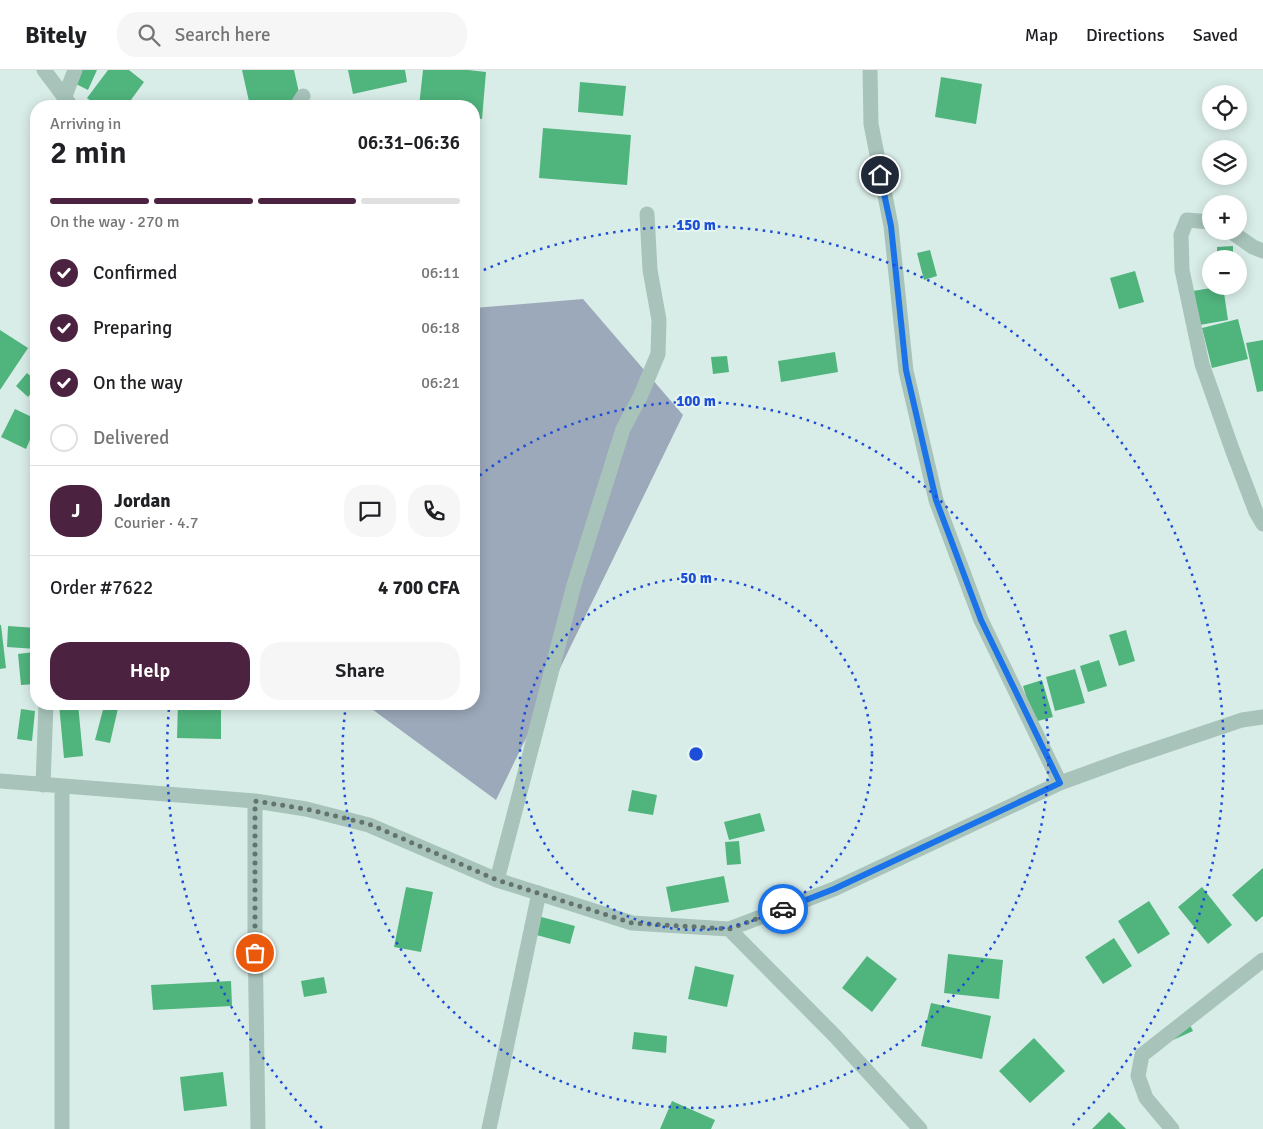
<!DOCTYPE html>
<html lang="en">
<head>
<meta charset="utf-8">
<style>
  :root { --surface:#fff; --page:#f6f6f6; --text:#202124; --muted:#757577; --line:#e0e0e0; --accent:#4c2241 }
  body { margin:0; font-family:Signika,sans-serif; background:var(--page); color:var(--text); height:100vh; display:flex; flex-direction:column; font-size:19px; white-space:nowrap }
  * { box-sizing:border-box; margin:0 }
  p { font-size:16px; color:var(--muted) }
  .icon { flex:none; width:28px; height:28px; fill:none; stroke:currentColor; stroke-width:2; stroke-linecap:round; stroke-linejoin:round }
  .map { position:relative; flex:1; overflow:hidden }
  .side { position:absolute; left:30px; top:30px; width:450px; height:610px; display:flex; flex-direction:column; background:var(--surface); border-radius:20px; box-shadow:0 2px 12px #0003 }
  .side>* { flex:none }
  .tools { position:absolute; left:1202px; top:15px; display:grid; gap:10px }
  .tools a { display:grid; place-items:center; width:45px; height:45px; border-radius:50%; background:var(--surface); box-shadow:0 2px 12px #0003; font-size:25px }
  .pin { position:absolute; display:grid; place-items:center; width:42px; height:42px; color:#fff; margin:-21px; border:2px solid #fff; border-radius:50%; box-shadow:0 1px 5px #0007 }
  .courier { position:absolute; display:grid; place-items:center; width:50px; height:50px; margin:-25px; border:4px solid #1a73e8; border-radius:50%; background:#fff; color:#222; box-shadow:0 1px 6px #0007 }
  .summary em { font-style:normal; font-weight:600 }
  .summary div { display:flex; flex-direction:column-reverse }
  .summary { display:flex; align-items:center; justify-content:space-between; height:85px; padding:0 20px }
  h1 { font-size:32px; font-weight:600; line-height:38px }
  .bar { display:grid; grid-template-columns:repeat(4,1fr); gap:8px 5px; align-content:center; height:60px; padding:0 20px }
  .bar i { height:6px; border-radius:4px; background:var(--line) }
  .bar .selected { background:var(--accent) }
  .bar p { grid-column:span 4 }
  .line { display:flex; align-items:center; gap:12px; padding:0 20px; border-top:1px solid var(--line) }
  .line div { flex:1 }
  .round { display:grid; place-items:center; flex:none; width:52px; height:52px; border-radius:20px; background:var(--page) }
  ol { padding:0 20px; list-style:none }
  li { display:flex; align-items:center; gap:15px; height:55px }
  li p { margin-inline-start:auto }
  li .icon { padding:5px; border-radius:50%; background:var(--accent); color:#fff; stroke-width:4 }
  li:last-child { color:var(--muted) }
  li i { width:28px; height:28px; border:2px solid var(--line); border-radius:50% }
  .cta { display:flex; gap:10px; margin-top:auto; padding:10px 20px }
  .cta a { flex:1; height:58px; border-radius:20px; background:var(--accent); color:#fff; font-size:20px; font-weight:600; line-height:58px; text-align:center }
  .cta a+a { background:var(--page); color:var(--text) }
  header { display:flex; align-items:center; gap:30px; box-sizing:border-box; height:70px; padding:0 25px; background:var(--surface); border-bottom:1px solid var(--line) }
  header strong { font-size:24px }
  nav { display:flex; gap:28px; margin-inline-start:auto; font-size:18px }
  .search { width:350px; height:45px; background:var(--page); display:flex; align-items:center; gap:12px; box-sizing:border-box; padding:0 18px; border-radius:20px; color:var(--muted); font-size:19px }
  .map>svg:first-child { display:block }
  .green { fill:#9ca9ba }
  .building { fill:#50b47d }
  .lines { fill:none; stroke-linecap:round; stroke-linejoin:round }
  .minor { stroke:#a7c3ba; stroke-width:15 }
  .done { stroke:#65736e; stroke-width:5; stroke-dasharray:0 9 }
  .route { stroke:#1a73e8; stroke-width:6 }
  .ring { fill:none; stroke:#1d4ed8; stroke-width:2.5; stroke-dasharray:2.5 5 }
  .centre { fill:#1d4ed8; stroke:#e5f5f1; stroke-width:2.5 }
  .ring-label { font-size:15px; text-anchor:middle; font-weight:bold; fill:#1d4ed8; stroke:#e5f5f1; stroke-width:4; stroke-linejoin:round; paint-order:stroke }
</style>
</head>
<body>
<header>
<strong>Bitely</strong>
<div class="search"><svg class="icon" aria-label="search" viewBox="0 0 24 24"><circle cx="10" cy="10" r="6"/><path d="M15 15l6 6"/></svg>Search here</div>
<nav><a>Map</a><a>Directions</a><a>Saved</a></nav>
</header>
<div class="map">
<svg width="1263" height="1059" viewBox="0 0 1263 1059">
  <rect width="100%" height="100%" fill="#d9ede8"/>
  <path class="green" d="M583 229 683 345 496 730 365 634H474V238Z"/>
  <path class="building" d="M77 0H97L88 20 72 12Z
    M108 0H129L144 12 128 34 131 36H97L87 28Z
    M242 0H294L301 32 285 36H250Z
    M348 0H405L407 12 353 24Z
    M423 0H468L486 2 482 49 474 48V36H419Z
    M941 7 982 14 976 54 935 47Z
    M580 12 626 16 623 46 578 42Z
    M543 58 631 65 627 115 539 108Z
    M1233 176V189H1217V177Z
    M930 180 937 206 924 210 917 183Z
    M1135 201 1144 232 1119 239 1110 208Z
    M1223 216 1228 250 1194 256 1187 222Z
    M1238 249 1248 289 1212 298 1202 258Z
    M0 260 28 278 0 320Z
    M1263 270V321L1257 322 1246 273Z
    M835 282 838 302 781 312 778 291Z
    M727 286 729 302 713 304 711 287Z
    M27 303 36 311V317L28 327 16 316Z
    M15 339 36 349V356L26 379 1 367Z
    M0 555H1L6 598 0 599Z
    M8 556 36 558V579L7 577Z
    M1126 560 1135 591 1119 596 1109 565Z
    M34 582 36 614 21 615 18 584Z
    M1099 590 1107 616 1088 622 1080 596Z
    M1075 599 1085 633 1055 641 1046 607Z
    M1042 610 1053 647 1034 652 1023 616Z
    M59 634H78L83 686 64 688Z
    M98 634H119L110 673 95 670 104 636Z
    M178 634H221V669L177 668Z
    M21 639 35 641 32 671 17 669Z
    M632 720 657 725 653 745 628 741Z
    M760 743 765 761 729 770 724 752Z
    M739 771 741 794 727 795 725 772Z
    M1263 798V846L1256 852 1232 825Z
    M724 806 729 832 671 842 666 817Z
    M406 817 433 822 421 882 394 877Z
    M1202 817 1232 855 1208 874 1178 837Z
    M1149 831 1170 864 1138 884 1118 851Z
    M534 845 575 856 570 874 529 863Z
    M1114 868 1132 896 1103 914 1085 887Z
    M948 884 1003 890 999 929 944 923Z
    M867 886 897 909 872 942 842 918Z
    M695 896 734 905 727 937 688 929Z
    M324 907 327 923 304 927 301 911Z
    M231 911 232 936 153 940 151 915Z
    M931 933 991 946 982 989 921 976Z
    M1186 947 1193 961 1173 970Z
    M634 962 667 966 666 983 632 979Z
    M1034 968 1065 1001 1030 1033 999 1001Z
    M223 1002 227 1036 184 1041 180 1007Z
    M672 1031 715 1050 711 1059H660Z
    M1109 1042 1126 1059H1092Z"/>
  <g class="lines">
    <path class="minor" d="M44 0 71 36
      M870 0 871 54 891 156 906 301 936 430 981 550 1060 713
      M65 26 75 0
      M297 36 303 26
      M1211 152 1187 150 1181 165 1182 200 1202 294 1232 379 1256 442 1263 454
      M1230 161 1253 177 1263 181
      M0 711 255 731 306 739 369 755 497 810 632 853 729 859 834 819 1060 713 1126 689 1242 650 1263 647
      M43 715 46 634
      M62 717V1059
      M255 731V863L258 1059
      M497 810 574 515 623 359 640 327 658 284 659 250 650 200 647 144
      M729 859 835 966 920 1059
      M489 1059 539 823
      M1172 1059 1146 1028 1138 1006 1142 985 1263 890"/>
  </g>
  <g class="lines">
    <path class="done" d="M255 883V731L306 739 369 754 497 810 632 853 729 859 783 839"/>
    <path class="route" d="M783 839 834 819 1060 713 981 550 936 430 906 300 891 156 880 105"/>
  </g>
  <g class="ring">
    <circle cx="696" cy="684" r="176"/>
    <path d="M474 410A353 353 0 1 1 346 635"/>
    <path d="M322 1058A529 529 0 0 1 169 638M477 203A529 529 0 0 1 1070 1058"/>
  </g>
  <circle cx="696" cy="684" r="8" class="centre"/>
  <g class="ring-label">
    <text x="696" y="160">150 m</text>
    <text x="696" y="336">100 m</text>
    <text x="696" y="513">50 m</text>
  </g>
</svg>
<div class="tools">
<a><svg class="icon" aria-label="locate" viewBox="0 0 24 24"><circle cx="12" cy="12" r="6"/><path d="M12 2v4M12 18v4M2 12h4M18 12h4"/></svg></a>
<a><svg class="icon" aria-label="layers" viewBox="0 0 24 24"><path d="M12 4l9 5-9 5-9-5zM3 14l9 5 9-5"/></svg></a>
<a>+</a>
<a>−</a>
</div>
<div class="pin" style="left:255px;top:883px;background:#ea580c"><svg class="icon" aria-label="bag" viewBox="0 0 24 24"><path d="M5 8h14l-1 12H6zM9 8a3 3 0 0 1 6 0"/></svg></div>
<div class="pin" style="left:880px;top:105px;background:#1f2937"><svg class="icon" aria-label="home" viewBox="0 0 24 24"><path d="M3 11l9-7 9 7M6 9v11h12V9"/></svg></div>
<div class="courier" style="left:783px;top:839px"><svg class="icon" aria-label="car" viewBox="0 0 24 24"><path d="M5 17H2v-5l4-1 3-4h7l3 4 3 1v5h-3M9 17h6M6 11h13"/><circle cx="7" cy="17" r="2"/><circle cx="17" cy="17" r="2"/></svg></div>
<section class="side">
<div class="summary"><div><h1>2 min</h1><p>Arriving in</p></div><em>06:31–06:36</em></div>
<div class="bar"><i class="selected"></i><i class="selected"></i><i class="selected"></i><i></i><p>On the way · 270 m</p></div>
<ol>
<li><svg class="icon" aria-label="check" viewBox="0 0 24 24"><path d="M5 12l5 5 9-10"/></svg>Confirmed<p>06:11</p></li>
<li><svg class="icon" aria-label="check" viewBox="0 0 24 24"><path d="M5 12l5 5 9-10"/></svg>Preparing<p>06:18</p></li>
<li><svg class="icon" aria-label="check" viewBox="0 0 24 24"><path d="M5 12l5 5 9-10"/></svg>On the way<p>06:21</p></li>
<li><i></i>Delivered</li>
</ol>
<div class="line" style="height:90px"><b class="round" style="background:var(--accent);color:#fff">J</b><div><b>Jordan</b><p>Courier · 4.7</p></div><a class="round"><svg class="icon" aria-label="chat" viewBox="0 0 24 24"><path d="M4 5h16v11H9l-5 4z"/></svg></a><a class="round"><svg class="icon" aria-label="phone" viewBox="0 0 24 24"><path d="M5 4h4l2 5-3 2q2 4 5 5l2-3 5 2v4C11 20 4 13 5 4z"/></svg></a></div>
<div class="line" style="height:65px"><div>Order #7622</div><b>4 700 CFA</b></div>
<div class="cta"><a>Help</a><a>Share</a></div>
</section>
</div>
</body>
</html>
